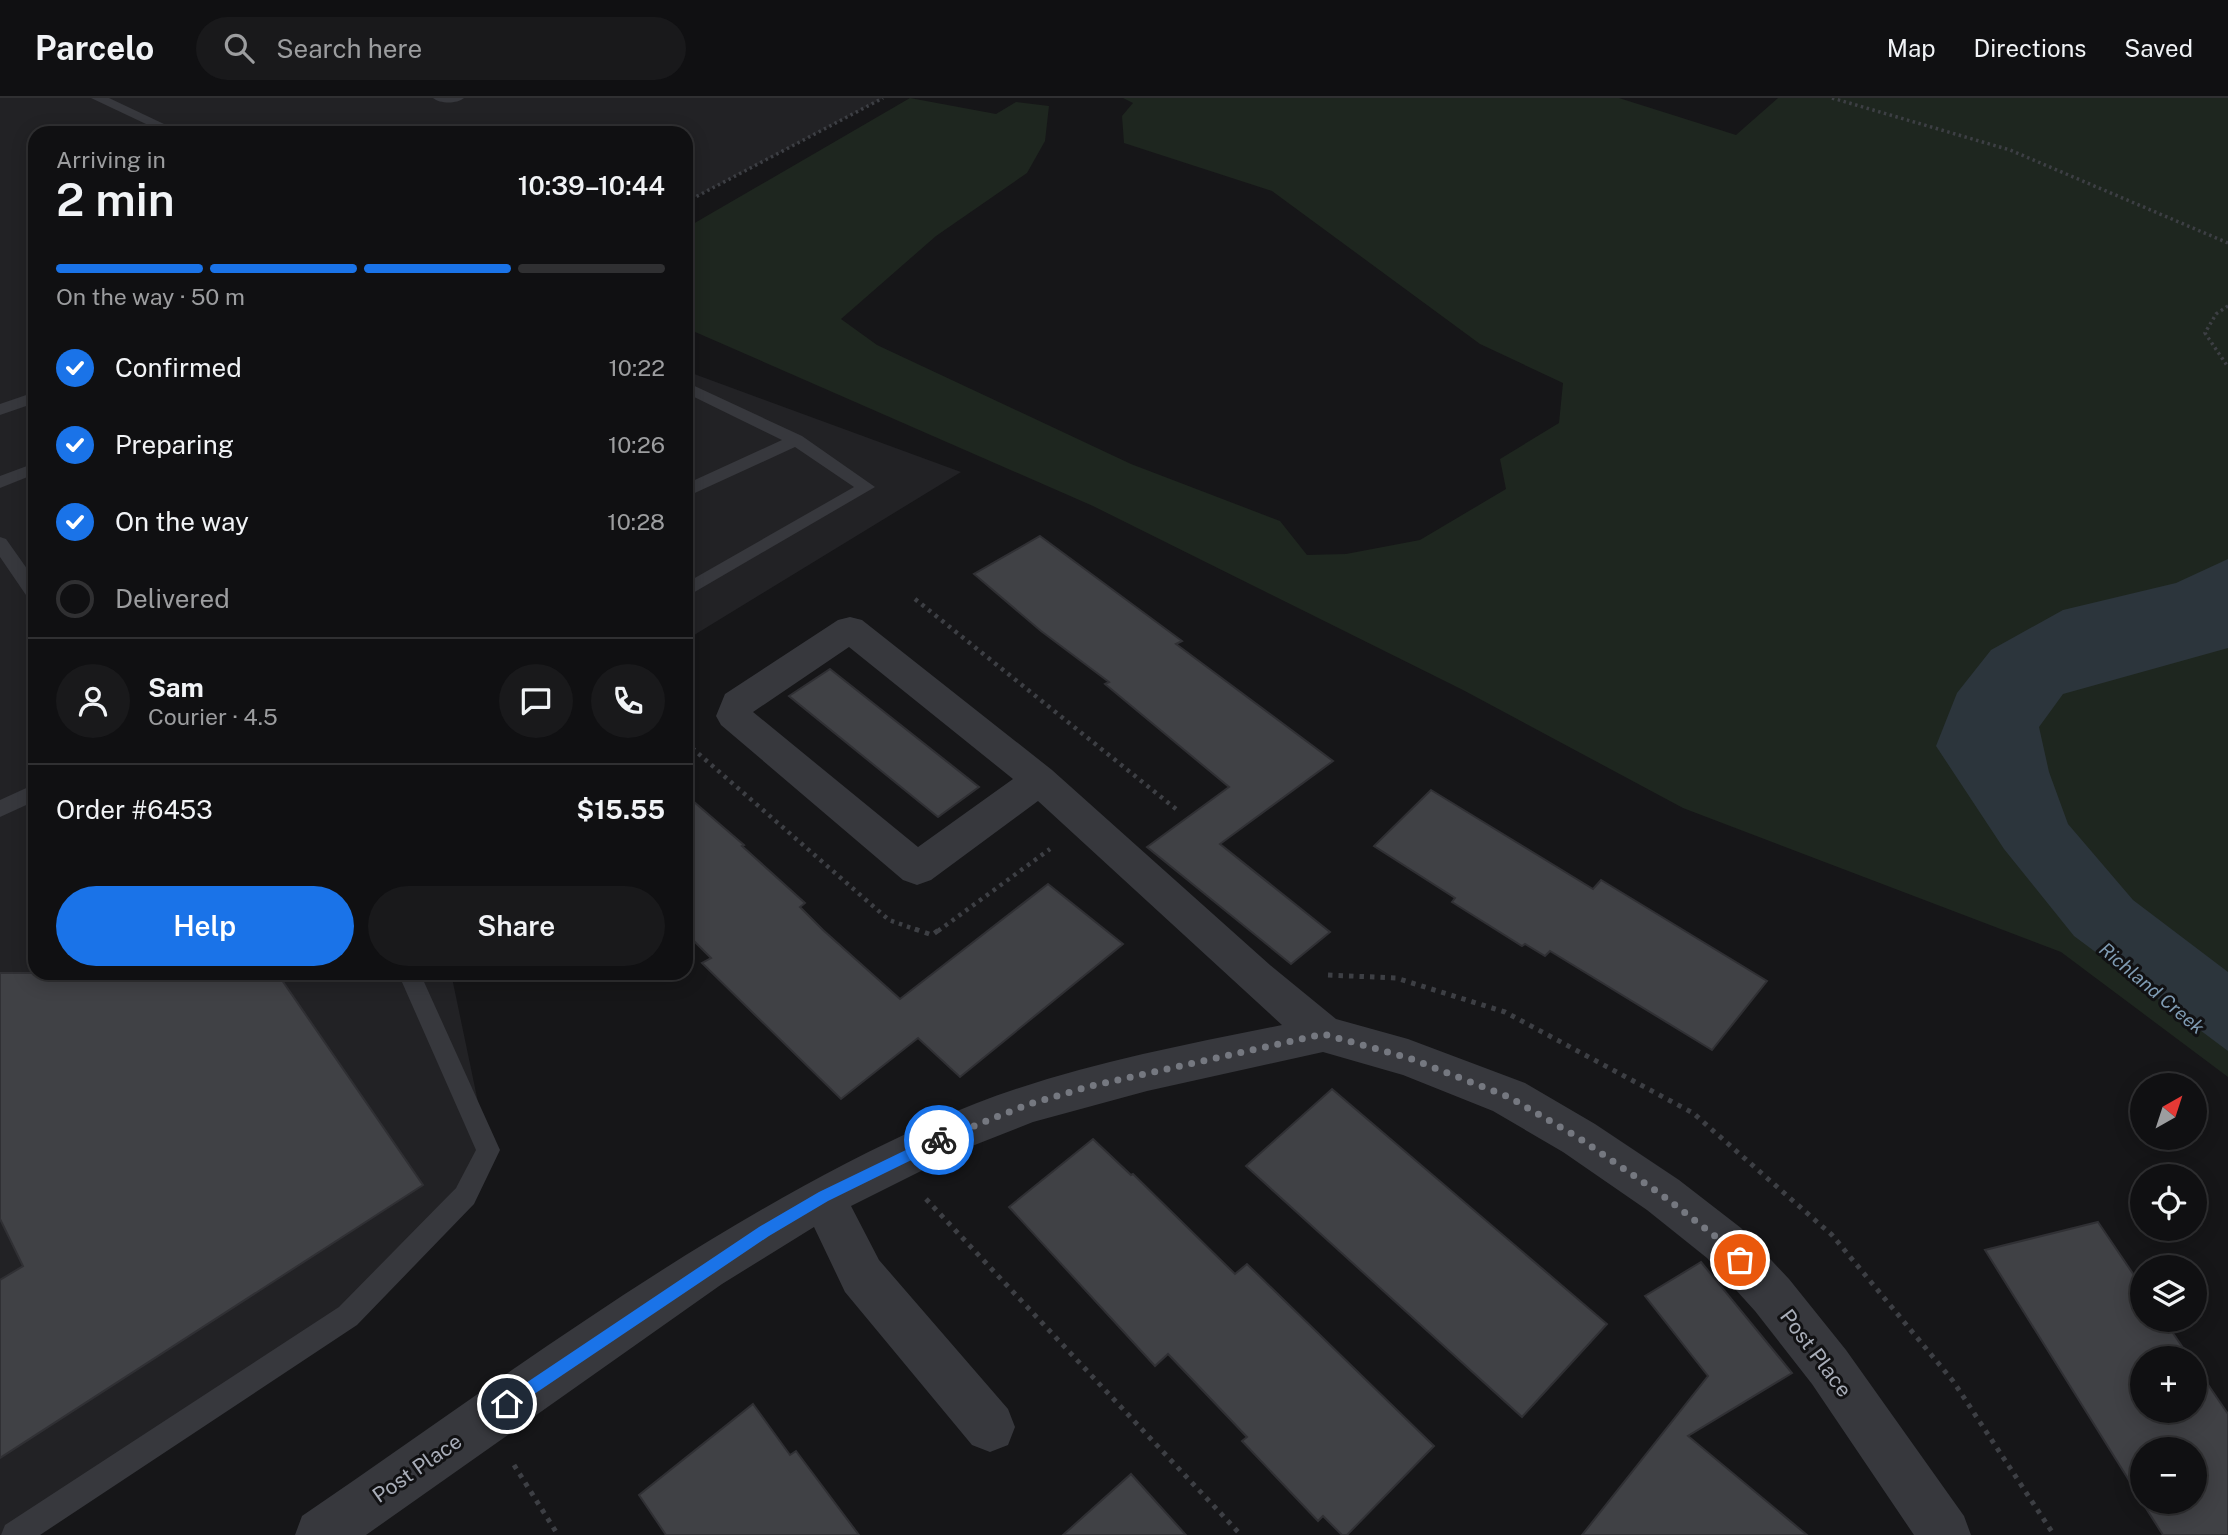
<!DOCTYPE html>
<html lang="en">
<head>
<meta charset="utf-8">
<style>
  :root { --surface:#101012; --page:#19191b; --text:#f1f3f6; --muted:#9c9d9f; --line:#303032; --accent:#1a73e8 }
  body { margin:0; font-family:"Public Sans",sans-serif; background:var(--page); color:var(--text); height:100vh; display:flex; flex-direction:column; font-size:26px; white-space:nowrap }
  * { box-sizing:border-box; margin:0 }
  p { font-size:23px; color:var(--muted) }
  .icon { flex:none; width:38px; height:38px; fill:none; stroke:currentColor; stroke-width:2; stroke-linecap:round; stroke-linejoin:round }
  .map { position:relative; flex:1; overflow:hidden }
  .drawer { position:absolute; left:28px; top:28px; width:665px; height:854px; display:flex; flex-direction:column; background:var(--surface); border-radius:21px; box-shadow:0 4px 18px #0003,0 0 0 2px var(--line) }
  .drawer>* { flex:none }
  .needle { width:46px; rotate:39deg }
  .tools { position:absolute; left:2130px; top:975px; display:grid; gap:14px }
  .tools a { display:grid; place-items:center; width:77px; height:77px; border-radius:50%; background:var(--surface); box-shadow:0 4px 18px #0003,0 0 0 2px var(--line); font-size:35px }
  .pin { position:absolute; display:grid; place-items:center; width:60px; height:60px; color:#fff; margin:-30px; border:4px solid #fff; border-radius:50%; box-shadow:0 2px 7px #0007 }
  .courier { position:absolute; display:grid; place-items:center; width:70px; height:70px; margin:-35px; border:5px solid #1a73e8; border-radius:50%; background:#fff; color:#222; box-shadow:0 2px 9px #0007 }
  .head em { font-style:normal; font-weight:600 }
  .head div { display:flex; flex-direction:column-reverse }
  .head { display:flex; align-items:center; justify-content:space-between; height:119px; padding:0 28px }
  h1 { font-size:46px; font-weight:600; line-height:52px }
  .bar { display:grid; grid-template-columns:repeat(4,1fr); gap:10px 7px; align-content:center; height:84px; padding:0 28px }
  .bar i { height:9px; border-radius:5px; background:var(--line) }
  .bar .on { background:var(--accent) }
  .bar p { grid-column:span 4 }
  .line { display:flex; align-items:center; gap:18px; padding:0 28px; border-top:2px solid var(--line) }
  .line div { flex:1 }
  .round { display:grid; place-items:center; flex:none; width:74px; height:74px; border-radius:37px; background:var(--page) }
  ol { padding:0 28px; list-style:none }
  li { display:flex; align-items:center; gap:21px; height:77px }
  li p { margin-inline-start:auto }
  li .icon { padding:7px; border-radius:50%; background:var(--accent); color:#fff; stroke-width:4 }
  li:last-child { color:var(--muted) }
  li i { width:38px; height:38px; border:4px solid var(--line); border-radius:50% }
  .button { display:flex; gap:14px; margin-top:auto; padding:14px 28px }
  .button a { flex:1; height:80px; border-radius:42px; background:var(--accent); color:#fff; font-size:28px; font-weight:600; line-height:80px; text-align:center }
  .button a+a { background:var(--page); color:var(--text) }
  header { display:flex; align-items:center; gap:42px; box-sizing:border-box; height:98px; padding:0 35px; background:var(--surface); border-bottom:2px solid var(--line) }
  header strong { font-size:33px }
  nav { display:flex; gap:38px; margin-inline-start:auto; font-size:24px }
  .search { width:490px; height:63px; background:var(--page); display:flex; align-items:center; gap:18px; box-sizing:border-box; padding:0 24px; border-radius:38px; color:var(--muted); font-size:26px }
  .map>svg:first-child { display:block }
  .built { fill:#222225 }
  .green { fill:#1e261f }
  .water { fill:#2c353c }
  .building { fill:#404145; stroke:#303034; stroke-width:2 }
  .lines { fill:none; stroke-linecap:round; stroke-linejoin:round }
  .path-far2 { stroke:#3d3f44; stroke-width:3.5; stroke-dasharray:2.5 3.5; stroke-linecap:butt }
  .path-far1 { stroke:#3d3f44; stroke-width:4.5; stroke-dasharray:3.5 5; stroke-linecap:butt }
  .path { stroke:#3d3f44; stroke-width:5; stroke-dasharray:4.5 6; stroke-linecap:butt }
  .service { fill:#37383d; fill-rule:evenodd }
  .minor { fill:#37383d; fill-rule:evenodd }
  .route { fill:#1a73e8 }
  .done { stroke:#757880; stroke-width:7; stroke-dasharray:0 12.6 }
  .labels { text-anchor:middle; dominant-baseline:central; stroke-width:6; stroke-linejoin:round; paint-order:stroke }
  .water-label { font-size:19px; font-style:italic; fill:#7f9bb3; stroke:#111113 }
  .near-street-label { font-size:21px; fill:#a8adb8; stroke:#111113 }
</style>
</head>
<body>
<header>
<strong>Parcelo</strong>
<div class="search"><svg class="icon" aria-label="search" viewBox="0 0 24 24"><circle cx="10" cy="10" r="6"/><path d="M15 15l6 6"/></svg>Search here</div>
<nav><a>Map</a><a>Directions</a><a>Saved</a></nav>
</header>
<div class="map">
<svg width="2228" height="1437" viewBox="0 0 2228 1437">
  <rect width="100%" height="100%" fill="#161618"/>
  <path class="built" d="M0 0H883L686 104V35H35V875H451L488 1052 348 1218 15 1437H0Z
    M686 273 961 374 686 542Z"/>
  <path class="green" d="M910 0 996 16 1016 4 1049 8 1045 43 1027 75 936 138 841 221 877 247 1131 366 1280 423 1307 457 1346 456 1420 442 1506 391 1500 361 1559 325 1563 285 1480 246 1272 93 1124 45 1122 18 1133 5 1123 0H1619L1736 37 1778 0H2228V979L2061 854 1683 710 1463 592 1093 408 686 230V130Z"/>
  <path class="water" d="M2228 461V550L2063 596 2039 629 2049 674 2068 726 2133 802 2228 874V953L2074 838 2004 751 1936 648 1957 595 1991 552 2063 512 2176 485Z"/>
  <path class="building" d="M1040 438 1182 543 1176 546 1333 663 1220 746 1330 834 1291 866 1147 749 1229 689 1105 586 1109 584 1041 533 974 476Z
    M830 571 979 689 938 719 789 598Z
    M1431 692 1593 791 1601 782 1767 883 1712 952 1550 853 1545 858 1525 846 1522 848 1452 804 1455 800 1374 748Z
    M686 697 744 747 742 748 805 805 800 809 823 832 900 901 1048 786 1123 846 960 979 918 940 841 1001 702 865 711 860 686 835Z
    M0 875H277L423 1087 0 1360V1182L23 1168 0 1121Z
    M1332 991 1607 1226 1522 1319 1246 1068Z
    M1093 1041 1131 1077 1133 1076 1235 1176 1247 1166 1434 1348 1347 1437H1342L1323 1418 1318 1423 1242 1343 1247 1339 1168 1256 1155 1268 1009 1109Z
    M2098 1124 2142 1189V1222H2164L2190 1260H2142V1312H2194V1266L2228 1316V1437H2163L2142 1404H2194V1351H2142V1403L1985 1152Z
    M1701 1164 1792 1275 1688 1338 1807 1437H1582L1708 1278 1645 1198Z
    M753 1306 790 1357 796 1353 859 1437H666L639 1397Z
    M1131 1376 1186 1437H1063Z"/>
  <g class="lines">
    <path class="path-far2" d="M1832 0 2010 52 2228 145
      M686 104 883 0
      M2228 208 2216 216 2205 235 2228 269"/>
    <path class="path-far1" d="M915 501 1176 711
      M692 650 889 822 920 833
      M938 833 1050 751"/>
    <path class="path" d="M915 831 932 837 940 831
      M1328 877 1396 880 1505 914 1693 1015 1832 1137 1953 1283 2054 1437
      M926 1101 1241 1437
      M514 1367 558 1437"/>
    <path class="service" d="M91 0H109L183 35H165Z
      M433 0H464C457 6 440 6 433 0Z
      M686 284 802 338 875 389 686 499V485L854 389 795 349 686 399V386L782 342 686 295Z
      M35 294V305L0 317V306Z
      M35 365V376L0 390V378Z
      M0 439 6 441 35 482V502L28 500 0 459Z
      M35 686V703L0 719V702Z
      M398 875H420L500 1052 474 1106 357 1227 40 1437H1L5 1427 339 1209 456 1090 476 1052Z"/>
    <path class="minor" d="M850 519 862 522 1052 672 1270 867 1336 921 1408 941 1525 985 1595 1026 1679 1082 1741 1130 1789 1181 1846 1252 1964 1418 1971 1437H1914L1812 1286 1755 1213 1707 1160 1647 1112 1563 1054 1493 1013 1403 977 1323 954 1147 993 1033 1024 967 1050 851 1108 879 1162 1008 1311 1015 1329 1008 1347 990 1354 972 1347 845 1194 814 1129 722 1186 366 1437H295L302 1418C507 1278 706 1125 934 1023 1044 973 1164 951 1282 927L1038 703 931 782 917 787 903 782 721 627 716 618 725 596 838 522ZM849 549 1013 681 918 749 753 614Z"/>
  </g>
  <path class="route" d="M939 1036 944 1038V1046L828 1103 769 1138 512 1311H502V1301L759 1129 819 1094Z"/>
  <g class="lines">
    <path class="done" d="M939 1042 1029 1006 1091 988 1323 936 1409 960 1509 999 1579 1040 1662 1097 1724 1145 1740 1162"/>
  </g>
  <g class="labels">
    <g class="water-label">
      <text transform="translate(2152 890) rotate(40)">Richland Creek</text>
    </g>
    <g class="near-street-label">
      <text transform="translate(1816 1255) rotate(53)">Post Place</text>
      <text transform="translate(417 1370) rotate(-35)">Post Place</text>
    </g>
  </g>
</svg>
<div class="tools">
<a><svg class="needle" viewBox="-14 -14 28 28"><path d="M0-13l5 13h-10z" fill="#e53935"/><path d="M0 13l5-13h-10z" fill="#9c9d9f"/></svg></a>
<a><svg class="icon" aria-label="locate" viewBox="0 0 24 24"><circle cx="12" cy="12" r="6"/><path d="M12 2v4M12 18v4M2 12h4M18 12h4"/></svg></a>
<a><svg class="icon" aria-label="layers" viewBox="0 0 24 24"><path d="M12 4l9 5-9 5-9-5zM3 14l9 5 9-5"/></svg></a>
<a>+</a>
<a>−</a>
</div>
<div class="pin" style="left:1740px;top:1162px;background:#ea580c"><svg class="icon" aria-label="bag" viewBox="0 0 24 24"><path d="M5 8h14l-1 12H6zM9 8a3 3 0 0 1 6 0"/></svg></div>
<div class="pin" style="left:507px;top:1306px;background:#1f2937"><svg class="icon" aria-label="home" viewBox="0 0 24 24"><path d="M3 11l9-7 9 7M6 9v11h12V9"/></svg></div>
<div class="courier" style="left:939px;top:1042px"><svg class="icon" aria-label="bike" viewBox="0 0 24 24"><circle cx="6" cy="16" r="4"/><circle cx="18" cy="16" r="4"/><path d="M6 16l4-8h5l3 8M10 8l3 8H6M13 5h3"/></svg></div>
<section class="drawer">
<div class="head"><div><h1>2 min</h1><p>Arriving in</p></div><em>10:39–10:44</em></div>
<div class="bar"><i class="on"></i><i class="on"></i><i class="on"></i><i></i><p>On the way · 50 m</p></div>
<ol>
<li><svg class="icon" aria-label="check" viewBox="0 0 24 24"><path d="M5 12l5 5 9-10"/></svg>Confirmed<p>10:22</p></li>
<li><svg class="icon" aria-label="check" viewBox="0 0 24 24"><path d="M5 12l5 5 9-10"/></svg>Preparing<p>10:26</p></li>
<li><svg class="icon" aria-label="check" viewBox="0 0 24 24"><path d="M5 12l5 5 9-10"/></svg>On the way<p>10:28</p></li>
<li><i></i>Delivered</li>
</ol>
<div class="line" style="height:126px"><a class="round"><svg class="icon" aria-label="person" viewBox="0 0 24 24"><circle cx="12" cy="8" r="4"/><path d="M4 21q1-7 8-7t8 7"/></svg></a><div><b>Sam</b><p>Courier · 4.5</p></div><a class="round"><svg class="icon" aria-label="chat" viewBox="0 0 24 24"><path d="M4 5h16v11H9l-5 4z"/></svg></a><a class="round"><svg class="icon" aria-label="phone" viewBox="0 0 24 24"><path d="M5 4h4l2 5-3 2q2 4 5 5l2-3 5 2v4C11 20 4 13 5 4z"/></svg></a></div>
<div class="line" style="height:91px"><div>Order #6453</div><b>$15.55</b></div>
<div class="button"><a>Help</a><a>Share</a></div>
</section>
</div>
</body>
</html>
